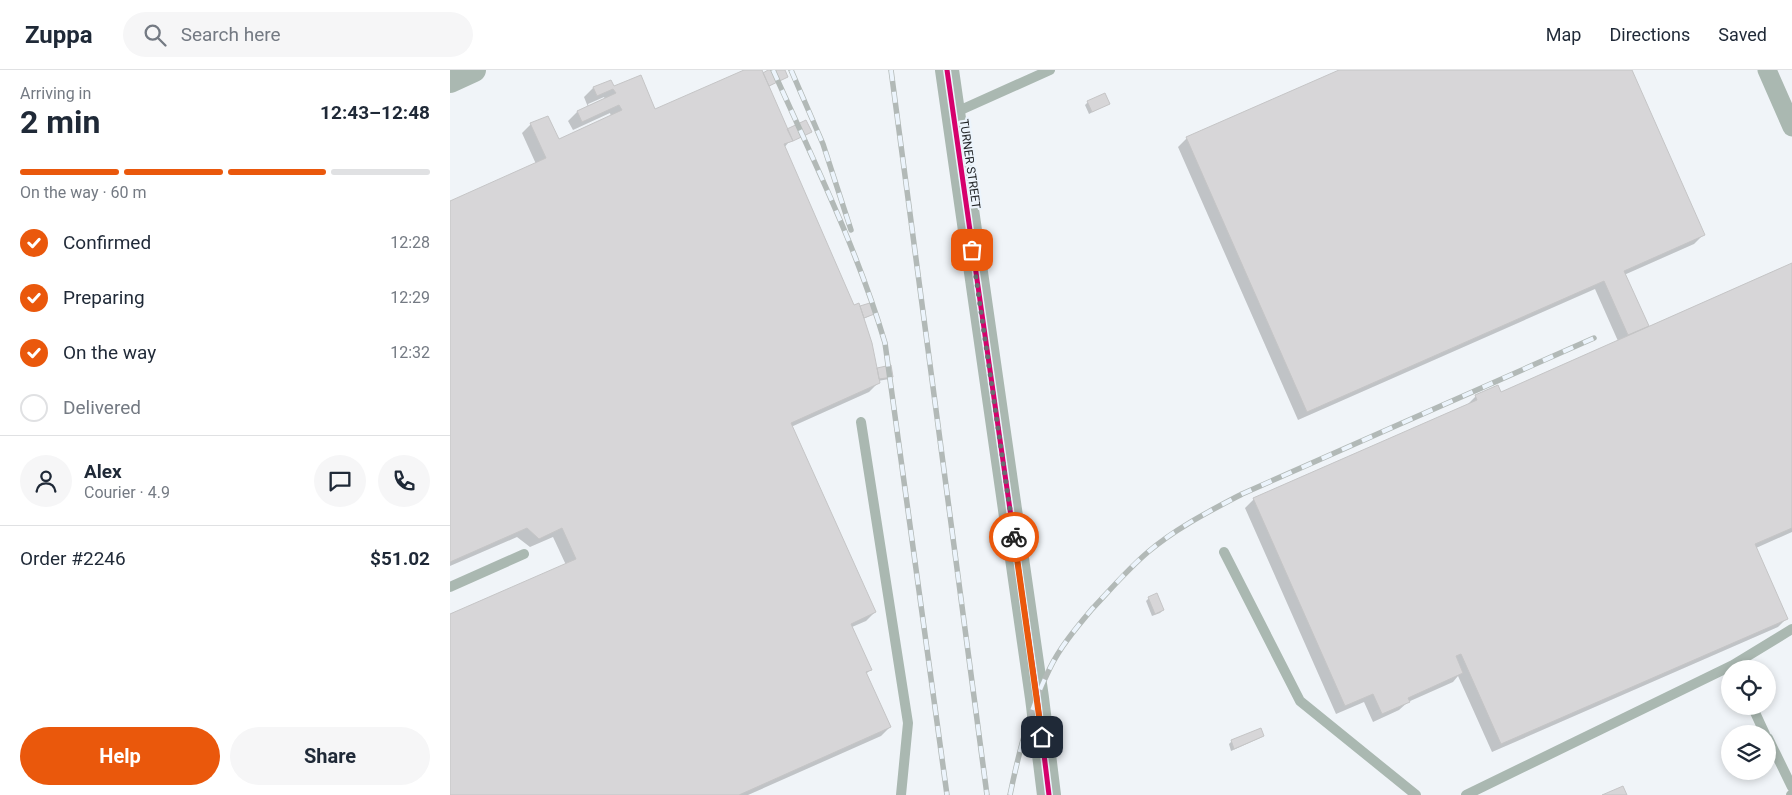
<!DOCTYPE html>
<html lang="en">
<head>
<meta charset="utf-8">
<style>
  :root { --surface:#fff; --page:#f6f6f7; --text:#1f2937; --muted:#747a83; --line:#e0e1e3; --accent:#ea580c }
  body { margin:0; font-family:Roboto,sans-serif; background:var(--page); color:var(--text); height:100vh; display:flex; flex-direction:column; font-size:19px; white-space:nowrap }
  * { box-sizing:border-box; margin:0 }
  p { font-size:16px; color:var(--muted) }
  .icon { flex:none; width:28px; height:28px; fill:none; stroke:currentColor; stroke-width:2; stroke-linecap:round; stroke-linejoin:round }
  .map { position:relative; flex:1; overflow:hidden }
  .side { display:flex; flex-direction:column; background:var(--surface); width:450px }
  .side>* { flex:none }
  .buttons { position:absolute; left:1271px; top:590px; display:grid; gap:10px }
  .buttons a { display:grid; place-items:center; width:55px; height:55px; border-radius:50%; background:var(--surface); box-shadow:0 2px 8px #0003; font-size:25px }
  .pin { position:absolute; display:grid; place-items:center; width:42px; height:42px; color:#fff; margin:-21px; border-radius:10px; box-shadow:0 2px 8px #0006 }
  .courier { position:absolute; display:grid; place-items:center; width:50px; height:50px; margin:-25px; border:4px solid #ea580c; border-radius:50%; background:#fff; color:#222; box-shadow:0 1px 6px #0007 }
  .overview em { font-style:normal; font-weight:700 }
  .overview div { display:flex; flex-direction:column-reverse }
  .overview { display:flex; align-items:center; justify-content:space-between; height:85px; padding:0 20px }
  h1 { font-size:32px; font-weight:700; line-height:38px }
  .bar { display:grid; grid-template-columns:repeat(4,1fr); gap:8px 5px; align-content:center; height:60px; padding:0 20px }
  .bar i { height:6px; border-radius:4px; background:var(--line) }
  .bar .current { background:var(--accent) }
  .bar p { grid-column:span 4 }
  .line { display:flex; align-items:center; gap:12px; padding:0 20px; border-top:1px solid var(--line) }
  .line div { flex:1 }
  .round { display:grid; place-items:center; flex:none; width:52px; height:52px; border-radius:26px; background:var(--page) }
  ol { padding:0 20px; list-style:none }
  li { display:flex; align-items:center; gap:15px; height:55px }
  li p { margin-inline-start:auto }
  li .icon { padding:5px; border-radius:50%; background:var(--accent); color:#fff; stroke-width:4 }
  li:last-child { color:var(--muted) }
  li i { width:28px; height:28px; border:2px solid var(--line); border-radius:50% }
  .action { display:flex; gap:10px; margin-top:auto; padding:10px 20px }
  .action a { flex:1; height:58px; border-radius:30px; background:var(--accent); color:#fff; font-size:20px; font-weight:700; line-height:58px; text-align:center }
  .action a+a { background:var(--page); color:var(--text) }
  header { display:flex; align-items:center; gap:30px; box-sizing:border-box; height:70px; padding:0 25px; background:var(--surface); border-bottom:1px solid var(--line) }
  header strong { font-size:24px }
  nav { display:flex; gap:28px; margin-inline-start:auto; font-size:18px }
  .search { width:350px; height:45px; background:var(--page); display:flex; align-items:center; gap:12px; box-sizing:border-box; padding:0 18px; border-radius:28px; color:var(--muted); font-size:19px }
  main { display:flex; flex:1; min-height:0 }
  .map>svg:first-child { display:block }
  .shadow { fill:#0003; fill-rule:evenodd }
  .building { fill:#d7d6d8; stroke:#c5c5c6 }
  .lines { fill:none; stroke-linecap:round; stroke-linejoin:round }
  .service { stroke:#aab8b1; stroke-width:10 }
  .minor { stroke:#aab8b1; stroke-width:19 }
  .tertiary { stroke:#aab8b1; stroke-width:24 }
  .rail-casing { stroke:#b2b9b7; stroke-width:5.5 }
  .rail { stroke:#ecf4fc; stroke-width:4; stroke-dasharray:11; stroke-linecap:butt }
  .cycleway-casing { stroke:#ecf4fc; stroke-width:8 }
  .cycleway { stroke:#d6006c; stroke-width:5 }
  .done { stroke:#6b6e71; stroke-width:5; stroke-dasharray:0 9 }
  .route { stroke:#ea580c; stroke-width:6 }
  .labels { text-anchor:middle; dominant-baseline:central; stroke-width:4.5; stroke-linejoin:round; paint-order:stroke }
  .street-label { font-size:12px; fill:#232629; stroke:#ecf4fc }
</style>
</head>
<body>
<header>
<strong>Zuppa</strong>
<div class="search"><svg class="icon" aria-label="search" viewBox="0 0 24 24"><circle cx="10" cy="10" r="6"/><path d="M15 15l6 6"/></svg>Search here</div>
<nav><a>Map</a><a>Directions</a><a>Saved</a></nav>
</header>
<main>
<section class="side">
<div class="overview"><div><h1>2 min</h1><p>Arriving in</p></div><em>12:43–12:48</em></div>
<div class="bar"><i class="current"></i><i class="current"></i><i class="current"></i><i></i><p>On the way · 60 m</p></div>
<ol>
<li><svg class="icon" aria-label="check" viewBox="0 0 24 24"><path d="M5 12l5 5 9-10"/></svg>Confirmed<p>12:28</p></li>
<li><svg class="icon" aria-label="check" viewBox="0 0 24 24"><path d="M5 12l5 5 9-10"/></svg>Preparing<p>12:29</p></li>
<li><svg class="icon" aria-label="check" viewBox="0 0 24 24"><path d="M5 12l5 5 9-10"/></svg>On the way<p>12:32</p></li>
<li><i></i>Delivered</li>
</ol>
<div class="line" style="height:90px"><a class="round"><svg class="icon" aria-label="person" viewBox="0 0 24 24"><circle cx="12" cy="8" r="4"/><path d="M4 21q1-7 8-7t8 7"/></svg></a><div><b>Alex</b><p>Courier · 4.9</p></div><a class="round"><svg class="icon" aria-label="chat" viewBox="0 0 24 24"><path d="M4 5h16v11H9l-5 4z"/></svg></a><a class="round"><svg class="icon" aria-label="phone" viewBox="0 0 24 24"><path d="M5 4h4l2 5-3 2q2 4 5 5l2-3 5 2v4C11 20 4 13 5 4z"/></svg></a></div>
<div class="line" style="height:65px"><div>Order #2246</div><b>$51.02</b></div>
<div class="action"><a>Help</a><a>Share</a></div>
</section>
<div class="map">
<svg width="1342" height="725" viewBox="0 0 1342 725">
  <rect width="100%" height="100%" fill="#f0f4f8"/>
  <path class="shadow" d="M297 0H310L312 4 322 0H333L336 7 318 17 337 60 360 62 338 73 334 78 403 237 410 239 411 237 426 243 413 249 426 299 442 306 439 309 428 311 429 312 419 322 341 357 425 542 416 551 402 557 420 600 415 605 440 657 431 666 298 725H0V546L116 495 103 467 80 477 67 467 0 496V132L86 94 72 63 81 54 108 70 161 46 160 43 123 60 118 51 127 42 138 37 134 27 143 18 161 11 163 18 205 41ZM154 27 155 29 139 37 138 34Z
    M892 0H1181L1253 165 1244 174 1174 205 1198 258 1342 194V462L1306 478 1337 548 1328 557 1042 682 1008 606 1003 612 958 632 949 640 923 652 914 632 886 644 795 438 804 429 1017 335 1026 326 1050 323 1168 271 1145 219 848 350 728 77 737 68Z
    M638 32 658 34 639 44 635 35Z
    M699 528 713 540 710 543 702 546 696 531Z
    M810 660 813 666 810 668 781 681 779 674 781 672Z"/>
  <path class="building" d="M294 0H312L343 71 334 74 404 235 409 233 422 273 430 313 341 353 426 542 401 554 422 600 416 602 441 657 289 725H0V544L126 489 112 458 89 469 77 458 0 492V131L96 88 80 53 98 46 109 69 172 40 169 35 132 52 127 41 166 23 163 19 147 26 143 17 161 10 164 16 191 5 205 39Z
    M318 0H335L338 7 319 16 313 3Z
    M889 0H1182L1255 165 1174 201 1199 256 1178 265 1154 211 857 342 736 67Z
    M655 23 660 34 642 42 637 31Z
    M356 50 362 62 343 71 337 59Z
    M1342 193V458L1305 474 1338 549 1051 674 1011 584 1006 586 1013 603 958 628 960 632 932 644 923 624 895 636 803 428 1027 330 1025 325 1048 315 1051 322Z
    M423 232 427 243 414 248 410 236Z
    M441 295 443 307 429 309 427 298Z
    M707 523 714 540 705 544 698 527Z
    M811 658 814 666 784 679 781 670Z
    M1173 716 1177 725H1152Z"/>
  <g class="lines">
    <path class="service" d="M504 43 600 0
      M411 352 458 653 451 725
      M774 482 850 631 966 725
      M0 517 74 484
      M1302 636 1315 664
      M1318 668 1342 717
      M1016 725 1283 595 1342 559
      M1341 725H1342"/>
    <path class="minor" d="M1317 0 1342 57"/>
    <path class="tertiary" d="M497 0 587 628 599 725
      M0 11 24 0"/>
    <defs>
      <path id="rail" d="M323 0C363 90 407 178 435 273L497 725
        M341 0 373 74 401 160
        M441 0 537 725
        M560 725C569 681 580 638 600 598 610 577 627 557 642 539 660 520 678 499 698 482 726 458 760 441 792 424L1144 268"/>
    </defs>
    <use href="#rail" class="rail-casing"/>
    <use href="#rail" class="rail"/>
    <defs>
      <path id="cycleway" d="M497 0 587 628 599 725"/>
    </defs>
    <use href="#cycleway" class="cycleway-casing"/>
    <use href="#cycleway" class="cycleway"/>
  </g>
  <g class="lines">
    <path class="done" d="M522 180 564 467"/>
    <path class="route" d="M564 467 592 667"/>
  </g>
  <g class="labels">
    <g class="street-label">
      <text transform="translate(520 94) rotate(82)">TURNER STREET</text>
    </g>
  </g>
</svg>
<div class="buttons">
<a><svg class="icon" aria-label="locate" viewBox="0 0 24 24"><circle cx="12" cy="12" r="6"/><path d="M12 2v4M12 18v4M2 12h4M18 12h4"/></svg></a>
<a><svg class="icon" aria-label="layers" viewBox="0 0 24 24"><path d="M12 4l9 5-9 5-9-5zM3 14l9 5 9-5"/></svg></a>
</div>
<div class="pin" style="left:522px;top:180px;background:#ea580c"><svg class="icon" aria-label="bag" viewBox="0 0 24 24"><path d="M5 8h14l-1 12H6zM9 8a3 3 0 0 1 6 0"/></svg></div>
<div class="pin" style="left:592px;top:667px;background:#1f2937"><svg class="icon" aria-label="home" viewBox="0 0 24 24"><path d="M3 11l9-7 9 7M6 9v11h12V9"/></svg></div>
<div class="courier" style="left:564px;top:467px"><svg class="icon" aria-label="bike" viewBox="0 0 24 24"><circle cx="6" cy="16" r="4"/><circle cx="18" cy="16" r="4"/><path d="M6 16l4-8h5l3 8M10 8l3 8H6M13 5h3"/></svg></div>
</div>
</main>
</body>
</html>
